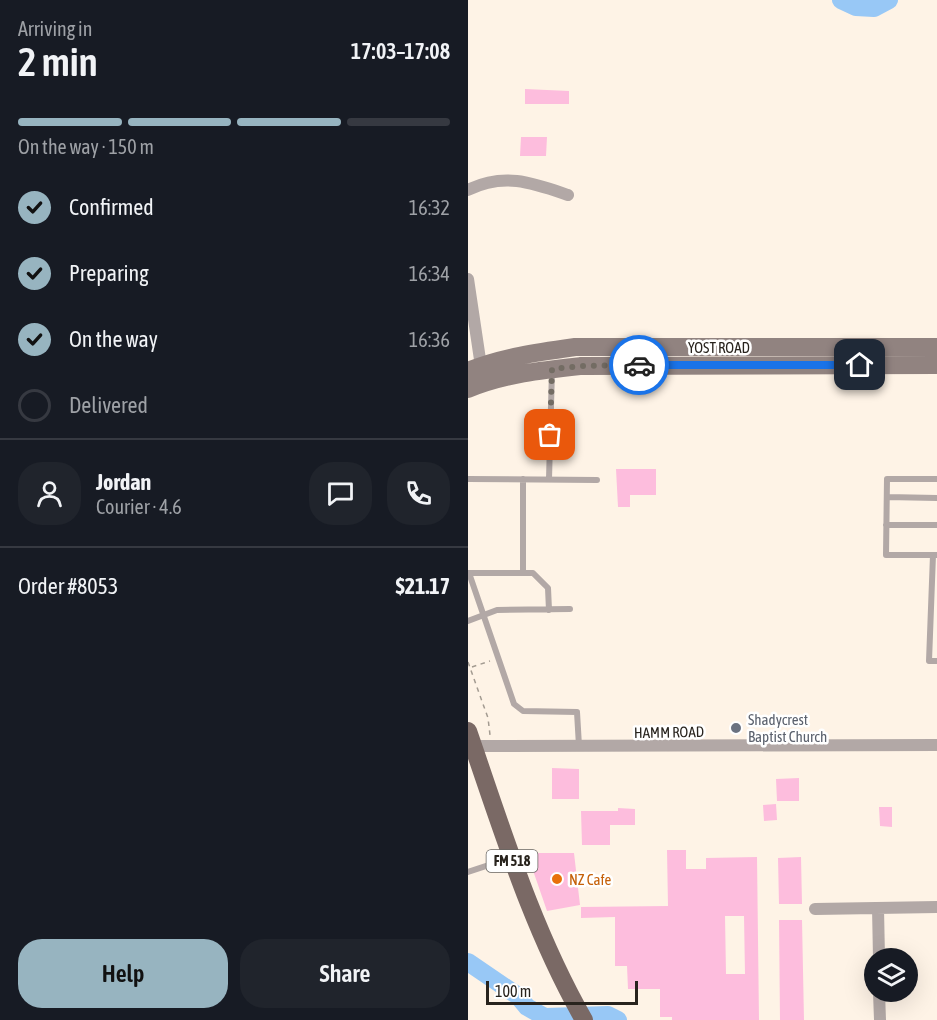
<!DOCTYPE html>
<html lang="en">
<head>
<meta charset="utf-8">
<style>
  :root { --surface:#171b24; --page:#20242c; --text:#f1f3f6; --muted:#9ea1a6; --line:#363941; --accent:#97b4c0 }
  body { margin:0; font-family:"Asap Condensed",sans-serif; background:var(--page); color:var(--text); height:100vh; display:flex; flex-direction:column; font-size:22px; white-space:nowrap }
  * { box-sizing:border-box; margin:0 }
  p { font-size:20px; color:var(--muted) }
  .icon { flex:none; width:33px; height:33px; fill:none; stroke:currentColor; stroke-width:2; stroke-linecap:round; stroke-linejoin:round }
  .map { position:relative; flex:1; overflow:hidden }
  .panel { display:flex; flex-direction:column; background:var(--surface); width:468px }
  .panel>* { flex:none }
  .fabs { position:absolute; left:396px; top:948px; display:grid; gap:12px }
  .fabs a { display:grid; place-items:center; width:54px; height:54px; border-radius:50%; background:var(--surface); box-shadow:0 6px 24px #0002; font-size:30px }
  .scale { position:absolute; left:18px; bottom:15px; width:152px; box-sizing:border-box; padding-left:6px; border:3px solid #28231d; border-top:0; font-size:16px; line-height:21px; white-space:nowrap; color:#28231d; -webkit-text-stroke:4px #fff; paint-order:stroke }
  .pin { position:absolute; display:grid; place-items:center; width:51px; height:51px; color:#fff; margin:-26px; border-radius:12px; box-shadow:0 3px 9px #0006 }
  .courier { position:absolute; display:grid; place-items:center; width:60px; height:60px; margin:-30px; border:4px solid #1a73e8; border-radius:50%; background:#fff; color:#222; box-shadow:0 2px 8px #0007 }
  .summary em { font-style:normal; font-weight:600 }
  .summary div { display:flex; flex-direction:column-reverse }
  .summary { display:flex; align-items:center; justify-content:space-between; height:102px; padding:0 18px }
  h1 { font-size:39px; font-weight:600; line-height:45px }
  .bar { display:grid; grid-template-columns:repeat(4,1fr); gap:9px 6px; align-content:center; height:72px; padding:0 18px }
  .bar i { height:8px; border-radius:4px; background:var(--line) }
  .bar .on { background:var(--accent) }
  .bar p { grid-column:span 4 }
  .line { display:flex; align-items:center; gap:15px; padding:0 18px; border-top:2px solid var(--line) }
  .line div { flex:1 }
  .round { display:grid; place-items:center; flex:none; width:63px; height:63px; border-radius:24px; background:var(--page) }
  ol { padding:0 18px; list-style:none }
  li { display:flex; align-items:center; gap:18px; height:66px }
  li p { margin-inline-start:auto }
  li .icon { padding:6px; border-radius:50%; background:var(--accent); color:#111; stroke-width:4 }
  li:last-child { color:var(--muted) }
  li i { width:33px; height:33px; border:3px solid var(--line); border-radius:50% }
  .primary-button { display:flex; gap:12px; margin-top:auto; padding:12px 18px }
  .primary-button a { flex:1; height:69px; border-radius:24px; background:var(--accent); color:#111; font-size:24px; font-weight:600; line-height:69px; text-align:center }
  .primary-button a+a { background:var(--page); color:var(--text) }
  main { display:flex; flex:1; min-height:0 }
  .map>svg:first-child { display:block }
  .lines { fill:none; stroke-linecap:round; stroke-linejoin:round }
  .river { stroke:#98c8f6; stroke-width:18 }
  .building { fill:#fdbddd; fill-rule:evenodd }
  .path { stroke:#a39b91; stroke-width:1.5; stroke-dasharray:4.5 4.5; stroke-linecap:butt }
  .service { stroke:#b2a8a6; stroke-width:6 }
  .minor { stroke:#b2a8a6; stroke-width:12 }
  .secondary { stroke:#918380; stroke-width:18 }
  .primary { stroke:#7a6965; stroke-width:18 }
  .done { stroke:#736c63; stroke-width:6; stroke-dasharray:0 10.8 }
  .route { stroke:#1a73e8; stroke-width:8 }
  .worship-dot { fill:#6b7280; stroke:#fff; stroke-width:2 }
  .food-dot { fill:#e8710a; stroke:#fff; stroke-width:2 }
  .labels { text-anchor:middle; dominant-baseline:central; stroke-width:5; stroke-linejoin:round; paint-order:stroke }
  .shield { fill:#fff; stroke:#686561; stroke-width:1.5 }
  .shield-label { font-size:14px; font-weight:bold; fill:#28231d }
  .street-label { font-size:15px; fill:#28231d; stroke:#fff }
  .worship-label { font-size:15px; fill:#5b616d; stroke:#fff; text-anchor:start }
  .food-label { font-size:15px; fill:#c56008; stroke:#fff; text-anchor:start }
</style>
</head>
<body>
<main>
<section class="panel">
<div class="summary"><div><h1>2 min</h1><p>Arriving in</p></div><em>17:03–17:08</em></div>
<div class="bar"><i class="on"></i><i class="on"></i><i class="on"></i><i></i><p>On the way · 150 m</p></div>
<ol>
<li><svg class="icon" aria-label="check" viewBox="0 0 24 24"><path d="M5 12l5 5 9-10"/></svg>Confirmed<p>16:32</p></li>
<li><svg class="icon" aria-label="check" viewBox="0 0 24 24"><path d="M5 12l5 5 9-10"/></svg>Preparing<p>16:34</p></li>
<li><svg class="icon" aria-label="check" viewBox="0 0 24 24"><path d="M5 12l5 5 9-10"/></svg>On the way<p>16:36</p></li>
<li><i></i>Delivered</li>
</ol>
<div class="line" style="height:108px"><a class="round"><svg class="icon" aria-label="person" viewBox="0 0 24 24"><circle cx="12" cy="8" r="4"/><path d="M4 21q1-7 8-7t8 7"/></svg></a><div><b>Jordan</b><p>Courier · 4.6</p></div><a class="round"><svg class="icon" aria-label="chat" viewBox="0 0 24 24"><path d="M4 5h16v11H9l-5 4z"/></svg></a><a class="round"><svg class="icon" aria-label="phone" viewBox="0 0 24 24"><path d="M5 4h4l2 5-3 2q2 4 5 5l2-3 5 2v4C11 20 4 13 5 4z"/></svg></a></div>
<div class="line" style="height:78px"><div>Order #8053</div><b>$21.17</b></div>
<div class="primary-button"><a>Help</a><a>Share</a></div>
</section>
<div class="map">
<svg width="469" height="1020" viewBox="0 0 469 1020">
  <rect width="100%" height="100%" fill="#fef3e6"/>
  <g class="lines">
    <path class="river" d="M373 0 388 7 406 8 421 0
      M0 962 50 996 59 1007 77 1017 140 1015 150 1020"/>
  </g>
  <path class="building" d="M57 89 101 91V104H57Z
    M53 137H79L78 156H52Z
    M148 469H188V495H162V507H150Z
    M84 768 111 769V799H84Z
    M331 778V801H309L308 779Z
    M308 804 309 820 296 821 295 805Z
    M411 807H424V827L412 826Z
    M150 808 167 809V825H142V845H114L113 811H150Z
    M199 850H218V869H238V858L289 857 291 1020H204V1017H192V989H160L159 966H147V917L113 918V907L200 906ZM257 916H276L277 974H258Z
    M59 853H106L112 905 79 911Z
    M333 857 334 904H311L310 858Z
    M311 920H334L336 1020H312Z"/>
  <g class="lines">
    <path class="path" d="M0 662 20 718 22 735
      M4 667 22 661"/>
    <path class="service" d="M0 479 129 480
      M81 479 84 370
      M469 479H419L418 555H469
      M419 497 469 498
      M418 525H469
      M465 555 461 661H469
      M0 573H65L80 588 81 610
      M1 573 46 704 55 711 109 712 111 746
      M55 573V479
      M0 621 29 610 102 609
      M0 872 42 858"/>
    <path class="minor" d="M0 190C36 172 65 183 100 195
      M0 279 14 373
      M5 746 469 745
      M410 908 411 958
      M347 909 469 907
      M411 992 412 1020"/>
    <path class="secondary" d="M0 371C34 357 71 352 107 347H469
      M0 389C36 374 75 370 113 366L469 365"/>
    <path class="primary" d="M0 731C34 829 64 929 116 1020"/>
  </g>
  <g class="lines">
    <path class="done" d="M82 435 84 369 113 366 171 365"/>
    <path class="route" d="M171 365H392"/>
  </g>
  <circle class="worship-dot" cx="268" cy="728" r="6"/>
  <circle class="food-dot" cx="89" cy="879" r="6"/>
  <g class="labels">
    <rect class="shield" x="18.5" y="850" width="51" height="22" rx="4.5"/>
    <g class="shield-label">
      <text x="44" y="861">FM 518</text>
    </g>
    <g class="street-label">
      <text x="251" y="347">YOST ROAD</text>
      <text transform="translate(201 732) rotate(-1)">HAMM ROAD</text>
    </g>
    <g class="worship-label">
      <text x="280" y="719">Shadycrest<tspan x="280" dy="17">Baptist Church</tspan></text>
    </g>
    <g class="food-label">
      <text x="101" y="879">NZ Cafe</text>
    </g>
  </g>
</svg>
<div class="fabs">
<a><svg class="icon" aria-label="layers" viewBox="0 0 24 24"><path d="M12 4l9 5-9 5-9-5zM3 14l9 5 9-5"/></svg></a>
</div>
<div class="scale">100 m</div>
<div class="pin" style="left:82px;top:435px;background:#ea580c"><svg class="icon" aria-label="bag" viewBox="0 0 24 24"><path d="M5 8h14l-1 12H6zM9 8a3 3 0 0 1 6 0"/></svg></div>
<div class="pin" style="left:392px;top:365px;background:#1f2937"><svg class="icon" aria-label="home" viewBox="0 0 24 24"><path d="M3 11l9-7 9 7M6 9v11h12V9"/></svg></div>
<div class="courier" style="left:171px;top:365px"><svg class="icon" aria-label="car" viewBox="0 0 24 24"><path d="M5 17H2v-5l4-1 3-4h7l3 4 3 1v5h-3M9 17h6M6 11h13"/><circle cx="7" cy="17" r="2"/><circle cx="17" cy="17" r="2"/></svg></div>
</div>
</main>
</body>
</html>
